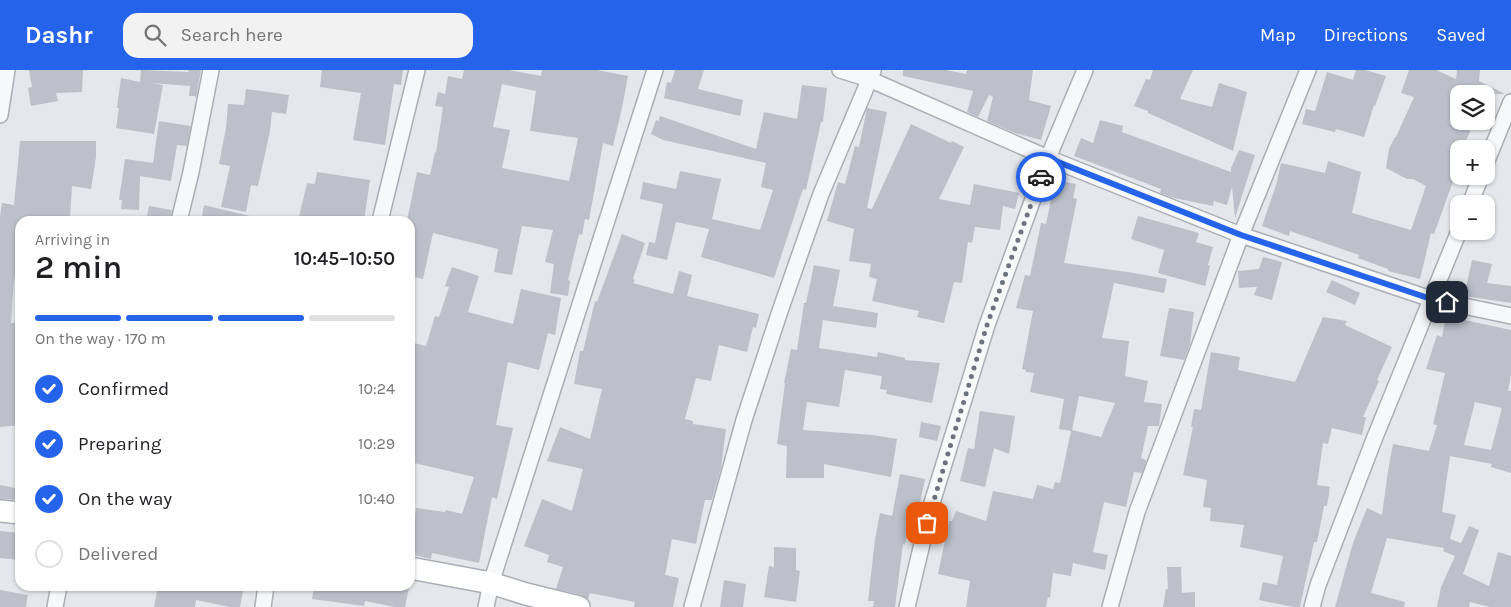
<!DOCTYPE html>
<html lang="en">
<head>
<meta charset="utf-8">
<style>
  :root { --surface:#fff; --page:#f2f2f2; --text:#202124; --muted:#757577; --line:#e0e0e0; --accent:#2563eb }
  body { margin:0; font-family:Karla,sans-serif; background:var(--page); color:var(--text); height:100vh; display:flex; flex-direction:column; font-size:19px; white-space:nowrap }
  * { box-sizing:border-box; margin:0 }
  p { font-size:16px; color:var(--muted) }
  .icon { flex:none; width:28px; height:28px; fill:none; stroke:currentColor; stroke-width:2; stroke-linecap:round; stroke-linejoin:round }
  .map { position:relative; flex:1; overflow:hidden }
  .side { position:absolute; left:15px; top:146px; width:400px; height:375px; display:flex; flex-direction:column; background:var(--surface); border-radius:15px; box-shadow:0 1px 4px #0004 }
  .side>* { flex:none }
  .controls { position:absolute; left:1450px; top:15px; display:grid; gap:10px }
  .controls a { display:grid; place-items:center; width:45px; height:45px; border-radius:10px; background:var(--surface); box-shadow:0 1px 4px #0004; font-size:25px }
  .pin { position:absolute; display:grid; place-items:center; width:42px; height:42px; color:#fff; margin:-21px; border-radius:10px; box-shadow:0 2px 8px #0006 }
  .courier { position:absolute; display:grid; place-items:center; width:50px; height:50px; margin:-25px; border:4px solid #2563eb; border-radius:50%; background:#fff; color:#222; box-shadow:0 1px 6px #0007 }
  .summary em { font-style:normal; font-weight:600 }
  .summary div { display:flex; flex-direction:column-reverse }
  .summary { display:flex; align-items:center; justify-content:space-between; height:85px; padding:0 20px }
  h1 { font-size:32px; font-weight:600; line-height:38px }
  .bar { display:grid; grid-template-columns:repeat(4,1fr); gap:8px 5px; align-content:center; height:60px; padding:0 20px }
  .bar i { height:6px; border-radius:4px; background:var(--line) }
  .bar .current { background:var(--accent) }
  .bar p { grid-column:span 4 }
  ol { padding:0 20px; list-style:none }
  li { display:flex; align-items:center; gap:15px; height:55px }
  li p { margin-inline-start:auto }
  li .icon { padding:5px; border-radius:50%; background:var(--accent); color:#fff; stroke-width:4 }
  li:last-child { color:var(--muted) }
  li i { width:28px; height:28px; border:2px solid var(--line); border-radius:50% }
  header { display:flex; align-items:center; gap:30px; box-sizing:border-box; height:70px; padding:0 25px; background:var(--accent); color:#fff }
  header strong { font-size:24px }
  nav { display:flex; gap:28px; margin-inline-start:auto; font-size:18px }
  .search { width:350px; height:45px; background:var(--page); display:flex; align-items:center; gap:12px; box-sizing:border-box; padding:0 18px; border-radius:15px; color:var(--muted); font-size:19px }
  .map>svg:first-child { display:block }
  .building { fill:#bbc0ca; fill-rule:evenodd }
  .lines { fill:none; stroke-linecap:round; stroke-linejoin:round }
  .street-casing { stroke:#a9aeb7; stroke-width:18 }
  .secondary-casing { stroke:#a9aeb7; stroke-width:24 }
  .street { stroke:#f7f8fa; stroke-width:15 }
  .secondary { stroke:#fff; stroke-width:21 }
  .done { stroke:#6c737f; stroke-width:5; stroke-dasharray:0 9 }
  .route { stroke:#2563eb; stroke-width:6 }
</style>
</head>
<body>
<header>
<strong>Dashr</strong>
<div class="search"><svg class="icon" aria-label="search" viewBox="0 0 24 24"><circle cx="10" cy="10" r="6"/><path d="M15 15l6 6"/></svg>Search here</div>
<nav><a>Map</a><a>Directions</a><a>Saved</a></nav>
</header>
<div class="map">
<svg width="1511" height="537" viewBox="0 0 1511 537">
  <rect width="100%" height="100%" fill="#e4e7ec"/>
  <path class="building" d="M29 0H83L82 22 56 23 58 31 31 36 28 18 32 17Z
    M141 0 189 2 188 0H201L196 29 195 26H189L190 16 151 13 163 15 154 64 116 58 119 38H117L121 8 140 12Z
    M322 0H403L401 15 394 14 385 75 353 70 361 23 320 17Z
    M464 0H509L541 6 542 0H597L628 6 622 38 613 76 603 73 589 150 585 149 582 165 579 164 568 210 570 211 568 226 550 223 554 194 545 192 553 160 522 156 512 205 494 202 498 179 433 163 423 209 410 206V151H407L417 102 430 105 435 82 436 83 443 37 435 36 438 22 445 24 448 6 462 9ZM502 14 536 21 530 61 578 68 569 111 502 98 510 60 493 57Z
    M675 0H704L698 19 743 30 740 46 664 28 667 12 671 13Z
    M903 0H946L966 4 967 0H1033L1029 30 1051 36 1041 70 1015 63 987 51 993 27 989 25 978 47 967 42 973 21 903 6Z
    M1153 0H1193L1180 29 1212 37 1219 13 1247 22 1233 81 1148 43V41L1134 36 1146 9 1150 10Z
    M1356 0H1365L1386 6 1375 36 1374 35 1364 67 1336 59 1335 62 1302 54 1306 39 1315 41 1327 2 1353 10Z
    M1409 0H1436L1456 9 1457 0H1480L1479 11 1505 24H1459V51H1474L1463 79H1459V88L1456 94 1459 95V106H1465L1462 113 1454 109 1434 164 1431 163 1420 209 1388 201V199L1358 188 1359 185 1290 161 1289 166 1262 156 1277 112 1281 93 1325 103 1328 91 1361 102 1352 143 1411 160 1426 116 1413 109H1407L1386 98 1389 79 1395 67H1396L1414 27 1401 23Z
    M802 15 827 18 823 52H821L806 120 803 119 774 208 701 187 709 159 676 152 667 190 646 185 649 172 655 173 663 134 640 129 643 112 676 119 680 101 721 109 712 149 760 160 773 120 761 117 766 93 663 70 651 64 656 50 659 51 660 46 756 79 764 42 797 49Z
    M246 19 289 25 286 44 272 42 270 61 258 116 251 115 246 142 221 137 230 96 219 94 226 58 228 34 244 35Z
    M867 38 887 42 867 138 872 139 911 54 951 73 952 71 964 77 939 129 970 135 974 114 1019 123 1015 139 1003 136 1000 160 975 157 972 173 968 172 962 213 954 212 944 253 917 247 919 241 872 231 877 209 869 207 871 194 849 191 854 159 827 151 838 112 845 114 855 76 859 77Z
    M1100 50 1123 56 1122 62 1231 102V98L1239 80 1255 85 1235 148 1232 117 1227 135 1214 131 1213 136 1174 128 1160 123 1161 119 1074 86 1081 68 1093 73Z
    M159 51 191 56 187 76 177 75 171 111 140 106 139 140 121 139 122 130H119L125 89 153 93Z
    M20 71H96V87L91 119 72 116 70 149 27 146 26 151H20V207L14 208 11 253H17L16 272H20V355L0 357V147L2 133 14 135Z
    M317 102 370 110 364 151H298L307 113 315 114Z
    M1055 110 1076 114 1073 128 1077 129 1064 193 1134 203 1167 209 1164 223 1114 213 1102 268 1129 271 1125 306 1148 311 1144 332 1162 334 1159 356H1148L1141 388 1146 390 1145 395 1142 403 1134 402 1126 437 1104 432 1093 482 1108 485 1105 500 1073 493 1071 506 1053 503 1050 528 1048 527 1046 537H966L970 511 938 504 949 451H952L956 441 986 451 993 421 1033 429 1037 415 1053 419 1055 412 1060 413 1071 361 1059 359 1064 329 1030 322 1034 303 1026 302V300L1022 299 1033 241 1016 238 1025 205 1030 206 1041 153 1046 154ZM1079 326 1115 333 1101 367 1072 360Z
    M204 135 250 146V151H201Z
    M149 136 172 140 170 151H146Z
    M1138 146 1199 163 1196 172 1213 177 1208 195 1210 196 1205 216 1158 203 1164 180 1131 169Z
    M622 164 645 173 633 209 635 210 633 213 673 224 679 201 692 205 687 226 759 244 756 258 753 257 747 282 719 275 711 311 696 308 685 349 693 351V354L726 359 721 398 712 430H705L696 474 672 469 665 505 679 508 673 537H634L635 532 590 523 588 529 582 525 556 519 563 497 547 492 549 485 524 476 542 429 572 441 583 399 547 391 560 357 590 369 602 319 574 314 580 281H583L595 231 597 232Z
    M1263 187 1282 192 1272 230 1254 225 1257 217 1239 218 1238 201 1259 199Z
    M1472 190 1492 194 1487 213 1511 216V233L1464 226Z
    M814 195 840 200 833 236 878 243 876 258 823 250 819 278 877 287 878 282 905 288V290L940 293 932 333 886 324 887 320 880 319 882 306 845 300 839 337 807 332 803 360 873 365 897 369 891 407 824 394V408H786L787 376 777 374 785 313H784L791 279 797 280 804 233H806Z
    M452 197 479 206 468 242 513 254 521 219 561 228 555 265 548 263 539 300 508 292 496 355 513 358 497 429 492 427 479 493 432 483 431 489 410 484V466L413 467 416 438 445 442 446 440 462 444 474 407 410 392V272L426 276 435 246 439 247 449 217 445 216Z
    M1332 210 1360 223 1355 235 1326 222Z
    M1169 238 1194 242 1190 274 1184 290 1160 286Z
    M1446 246 1511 260V305L1508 321H1511V403L1491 397 1492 394 1450 386 1442 442 1456 445 1450 469 1461 473 1469 456 1479 460 1463 504 1489 516 1498 482 1511 486V537H1490L1470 532 1469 537H1437L1441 517 1455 486 1443 481 1444 478 1387 468 1371 523 1405 532 1404 537H1335L1353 473 1367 438 1382 445 1388 401 1393 374 1429 381 1437 355 1433 354 1445 303 1426 299 1437 265 1442 267ZM1475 332 1502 338 1491 380 1464 375Z
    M1323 247 1347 251 1345 255 1392 277 1377 310 1379 311 1363 347H1366L1362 365 1332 358 1328 374 1323 373 1317 415 1330 417 1327 436H1324L1317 472H1314L1300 537H1293L1259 530 1263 512 1277 515 1283 486 1240 477 1244 455 1210 451 1211 438 1203 437 1207 410 1183 405 1193 357H1191L1194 339 1201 340 1211 282 1240 287 1238 300 1295 312Z
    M980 341 1015 346 1009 384 994 378 985 417 960 411 968 378 974 379Z
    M921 352 941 356 937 371 919 367Z
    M900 404 925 409 917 447 911 446 905 475 903 474 895 537H873L874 531H868L875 469 880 443 892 446Z
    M0 415 20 419V430L0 429Z
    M0 461 20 463V490L0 488Z
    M774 477 796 478V500L800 501 796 532 764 527 769 496 774 497Z
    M1167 497H1181L1182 523 1195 522V537H1163L1166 519H1168Z
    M724 510 746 514 743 537H720Z
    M158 516H244L240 537H230L196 530 195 537H154Z
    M314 516H400L409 518 405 537H395L365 531 364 536 312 529Z
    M0 520 28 525 26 537H0Z"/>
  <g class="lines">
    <defs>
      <path id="street" d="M840 0 869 9 1048 88 1241 165 1431 229 1511 246
        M0 45 7 0
        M1486 93 1511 32
        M1470 134 1481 106
        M179 151 191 102 211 0
        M380 151 417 0
        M55 537 59 516
        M263 537 266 516
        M486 537 491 513 655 0
        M692 537 744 350 780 241 821 124 873 1
        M907 537 931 436 987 255 1048 88 1085 0
        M1110 537 1137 442 1241 165 1308 0
        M1312 537 1318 515 1375 367 1459 161"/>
      <path id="secondary" d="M0 441 20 443
        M410 498 491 513 526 524 579 537"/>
    </defs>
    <use href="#street" class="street-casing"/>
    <use href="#secondary" class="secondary-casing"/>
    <use href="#street" class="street"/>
    <use href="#secondary" class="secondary"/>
  </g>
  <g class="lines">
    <path class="done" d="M927 453 987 255 1041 107"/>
    <path class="route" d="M1041 107 1048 88 1241 165 1431 229 1447 232"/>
  </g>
</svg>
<div class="controls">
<a><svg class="icon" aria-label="layers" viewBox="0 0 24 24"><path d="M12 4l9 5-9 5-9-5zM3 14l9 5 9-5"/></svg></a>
<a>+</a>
<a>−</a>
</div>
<div class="pin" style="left:927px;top:453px;background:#ea580c"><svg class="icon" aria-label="bag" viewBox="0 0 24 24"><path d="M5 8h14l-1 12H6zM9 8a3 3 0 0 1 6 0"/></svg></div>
<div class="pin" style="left:1447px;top:232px;background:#1f2937"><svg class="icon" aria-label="home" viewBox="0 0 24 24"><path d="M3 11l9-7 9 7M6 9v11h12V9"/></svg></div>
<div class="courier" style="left:1041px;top:107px"><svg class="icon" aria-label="car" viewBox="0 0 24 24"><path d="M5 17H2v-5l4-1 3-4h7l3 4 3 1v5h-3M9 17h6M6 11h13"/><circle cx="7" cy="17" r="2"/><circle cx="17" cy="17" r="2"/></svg></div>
<section class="side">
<div class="summary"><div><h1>2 min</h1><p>Arriving in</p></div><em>10:45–10:50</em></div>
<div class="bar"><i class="current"></i><i class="current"></i><i class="current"></i><i></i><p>On the way · 170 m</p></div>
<ol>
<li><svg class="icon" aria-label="check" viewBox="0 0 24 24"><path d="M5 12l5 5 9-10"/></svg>Confirmed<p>10:24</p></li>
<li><svg class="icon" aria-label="check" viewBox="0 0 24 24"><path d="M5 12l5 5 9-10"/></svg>Preparing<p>10:29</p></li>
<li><svg class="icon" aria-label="check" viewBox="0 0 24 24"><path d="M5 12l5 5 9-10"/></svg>On the way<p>10:40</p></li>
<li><i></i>Delivered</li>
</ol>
</section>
</div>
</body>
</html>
